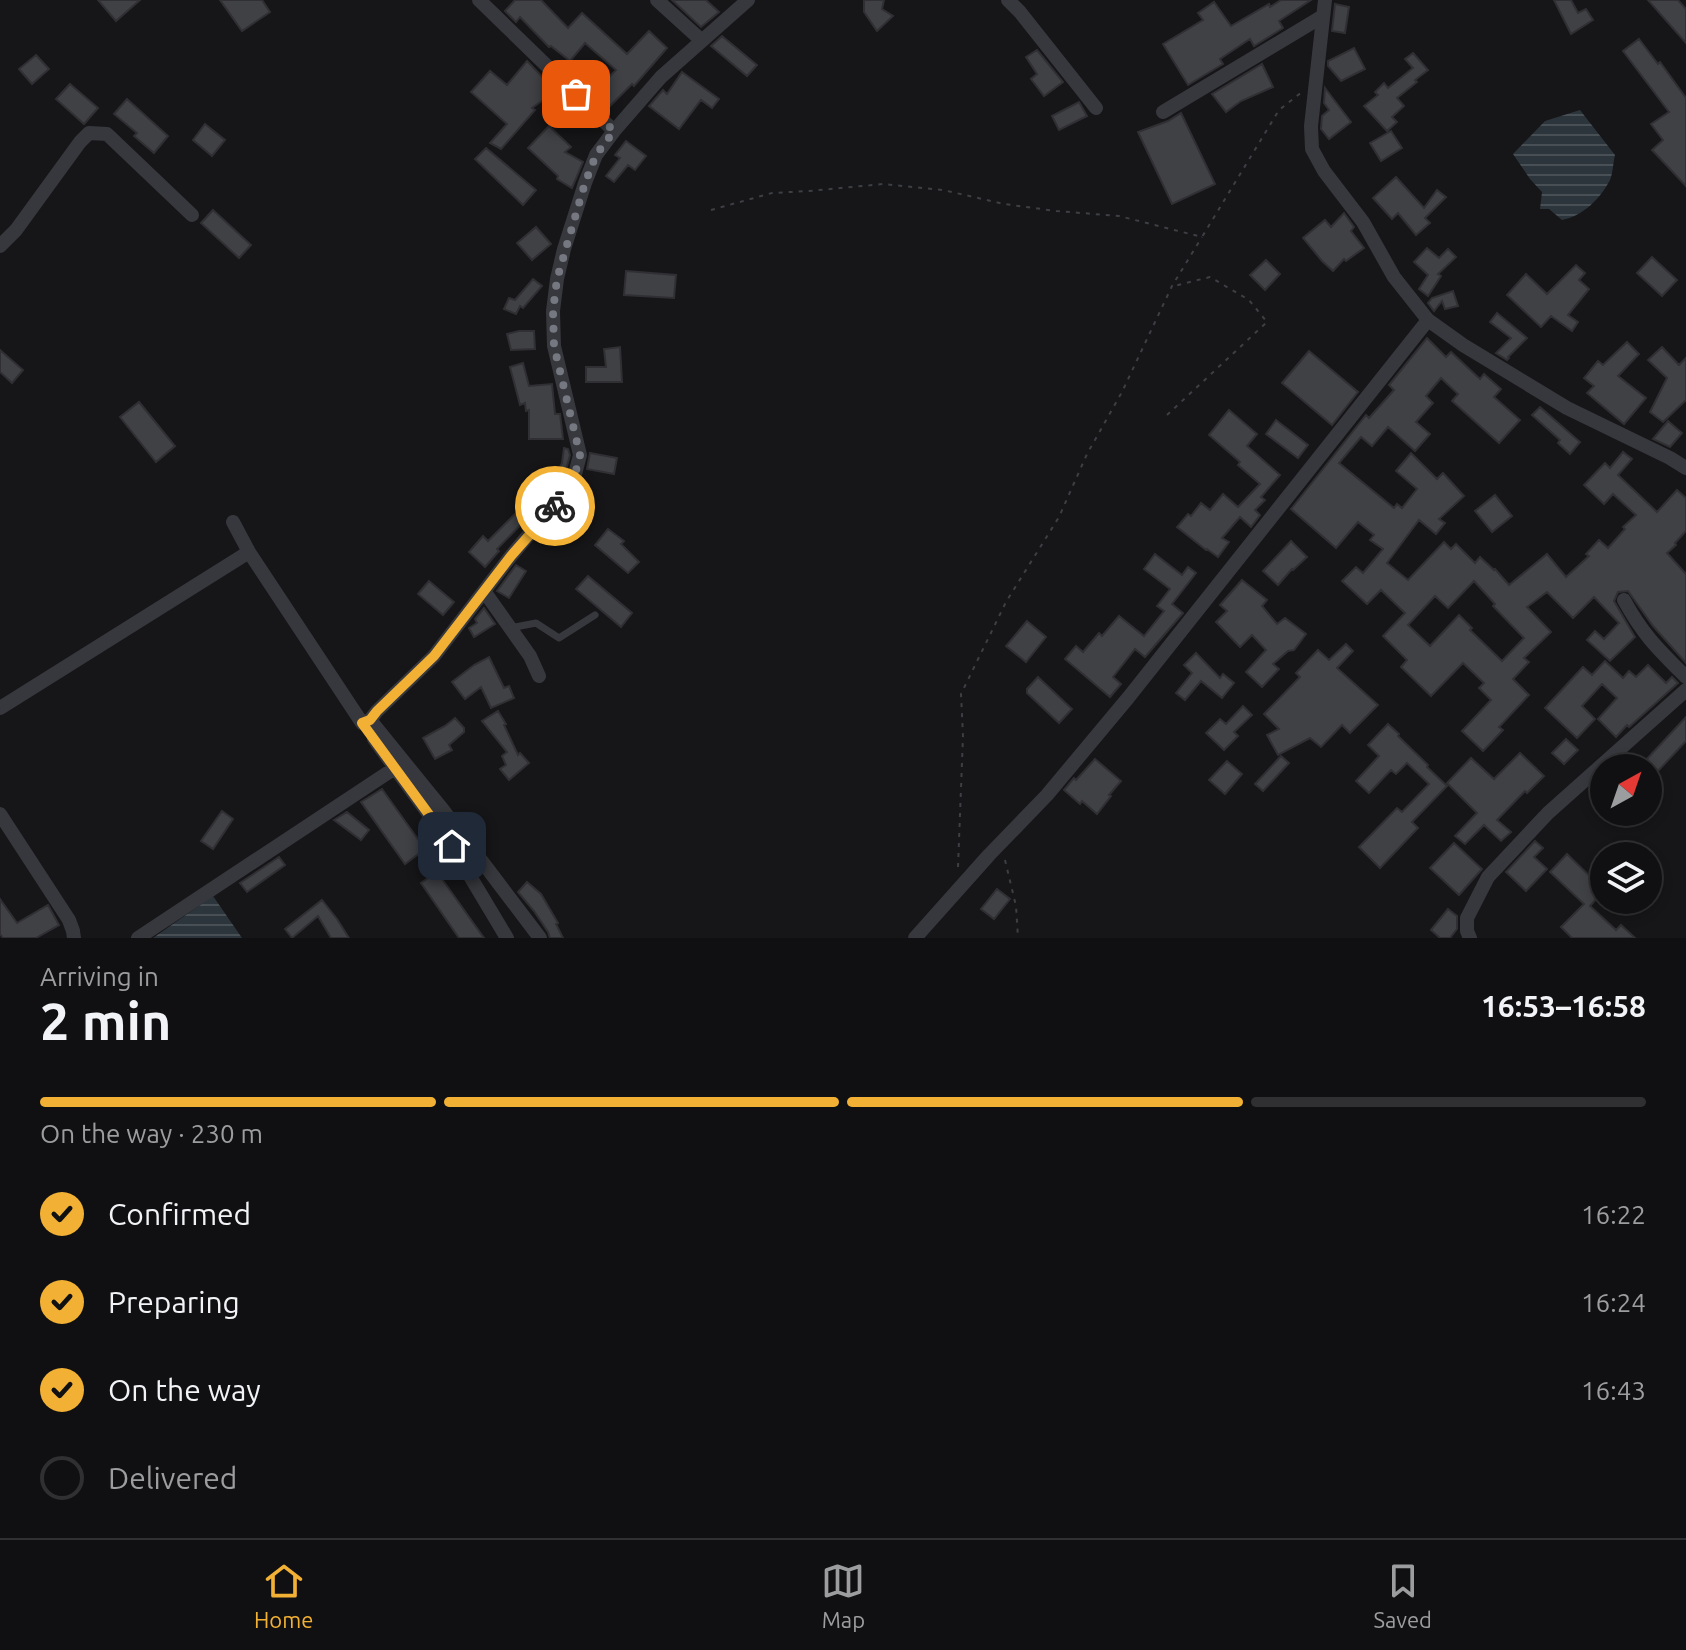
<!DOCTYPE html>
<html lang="en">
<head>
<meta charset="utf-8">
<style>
  :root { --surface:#101012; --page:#19191b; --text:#f1f3f6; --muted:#9c9d9f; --line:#303032; --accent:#f2b134 }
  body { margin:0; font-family:Ubuntu,sans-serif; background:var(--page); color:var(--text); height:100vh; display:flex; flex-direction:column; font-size:30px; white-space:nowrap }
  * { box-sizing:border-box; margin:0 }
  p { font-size:26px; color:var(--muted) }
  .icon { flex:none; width:44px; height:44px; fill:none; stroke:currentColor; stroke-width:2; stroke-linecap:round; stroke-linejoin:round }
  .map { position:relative; height:938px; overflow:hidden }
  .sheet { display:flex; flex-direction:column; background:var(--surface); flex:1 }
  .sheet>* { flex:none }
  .needle { width:52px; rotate:40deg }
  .buttons { position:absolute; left:1590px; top:754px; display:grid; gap:16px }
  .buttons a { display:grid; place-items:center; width:72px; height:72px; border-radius:50%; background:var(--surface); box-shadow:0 4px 12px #0003,0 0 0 2px var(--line); font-size:40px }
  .pin { position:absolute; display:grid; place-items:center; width:68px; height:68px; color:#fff; margin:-34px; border-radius:16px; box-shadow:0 4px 12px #0006 }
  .courier { position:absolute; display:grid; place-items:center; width:80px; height:80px; margin:-40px; border:6px solid #f2b134; border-radius:50%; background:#fff; color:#222; box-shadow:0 2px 10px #0007 }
  .summary em { font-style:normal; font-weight:600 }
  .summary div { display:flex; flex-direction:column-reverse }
  .summary { display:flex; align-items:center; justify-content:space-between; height:136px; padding:0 40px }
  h1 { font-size:52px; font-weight:600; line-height:60px }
  .bar { display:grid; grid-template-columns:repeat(4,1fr); gap:12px 8px; align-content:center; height:96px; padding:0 40px }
  .bar i { height:10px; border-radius:6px; background:var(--line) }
  .bar .current { background:var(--accent) }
  .bar p { grid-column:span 4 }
  ol { padding:0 40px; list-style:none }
  li { display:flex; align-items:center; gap:24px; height:88px }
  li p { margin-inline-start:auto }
  li .icon { padding:8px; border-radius:50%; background:var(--accent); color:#111; stroke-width:4 }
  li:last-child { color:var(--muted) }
  li i { width:44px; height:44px; border:4px solid var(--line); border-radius:50% }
  .tabs { display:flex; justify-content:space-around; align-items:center; height:112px; border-top:2px solid var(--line); background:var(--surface); font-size:22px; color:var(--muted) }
  .tabs a { display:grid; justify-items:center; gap:4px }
  .tabs .current { color:var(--accent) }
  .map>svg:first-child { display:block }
  .water { fill:url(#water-rules) }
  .building { fill:#404145; stroke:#303034; stroke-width:2; fill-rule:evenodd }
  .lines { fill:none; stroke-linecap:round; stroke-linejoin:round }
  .path { stroke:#3d3f44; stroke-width:2; stroke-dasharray:4 6; stroke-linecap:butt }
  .service { stroke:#37383d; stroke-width:7 }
  .minor { stroke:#37383d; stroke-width:14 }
  .done { stroke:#757880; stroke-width:8; stroke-dasharray:0 14.4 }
  .route { stroke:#f2b134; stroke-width:10 }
</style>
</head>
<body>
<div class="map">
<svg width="1686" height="938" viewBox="0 0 1686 938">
  <defs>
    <pattern id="water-rules" width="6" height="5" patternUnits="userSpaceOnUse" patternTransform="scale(2)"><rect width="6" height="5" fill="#2c353c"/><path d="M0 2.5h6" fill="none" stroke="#485056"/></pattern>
  </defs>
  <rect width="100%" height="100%" fill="#161618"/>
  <path class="water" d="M1580 110 1615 155C1613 163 1613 173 1610 180 1600 199 1583 216 1562 220L1549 209H1540L1542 192 1530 179 1513 154 1545 121Z
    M213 896 242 938H153Z"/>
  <path class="building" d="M98 0H140L116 21Z
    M220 0H262L270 12 242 31Z
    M515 0H541L568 28 582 13 627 54 649 31 667 48 634 86 632 84 606 110 591 95 616 70 585 43 570 61 551 46 549 47 520 17 516 22 505 11Z
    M672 0H706L719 12 701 27Z
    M864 0H884L882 9 893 16 877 31 864 12Z
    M1281 0H1311L1279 21 1283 28 1254 46 1250 39 1220 59 1223 64 1188 85 1163 44 1203 20 1198 13 1214 2 1231 26 1269 4 1270 7Z
    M1554 0H1571L1578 13 1586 9 1593 20 1571 34Z
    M1648 0H1678L1686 9V43Z
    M1335 4 1349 7 1345 33 1332 31Z
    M722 36 757 65 747 76 711 46Z
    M1639 39 1658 64 1660 62 1686 98V186L1652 150 1663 140 1651 124 1669 112 1623 51Z
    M1354 48 1365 69 1341 81 1328 66V61Z
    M1037 50 1063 82 1044 96 1031 79 1037 74 1026 57Z
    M1413 53 1428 70 1415 80 1417 82 1397 98 1404 106 1392 117 1397 122 1387 131 1364 106 1378 95 1375 92 1384 83 1388 88 1413 68 1405 59Z
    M36 55 49 69 32 84 19 69Z
    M527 61 556 91 532 108 535 110 501 149 490 143 507 124 471 92 490 71 507 85Z
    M1262 64 1273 87 1241 101 1226 112 1212 94Z
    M682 72 719 99 712 108 701 100 679 129 649 106 663 90 667 94Z
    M70 84 98 108 84 124 56 99Z
    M1325 88 1351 122 1329 139 1321 129 1322 116 1329 110 1324 103Z
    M127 99 168 136 154 153 134 136 137 133 114 114Z
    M1079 102 1087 116 1059 130 1052 116Z
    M1181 113 1215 184 1172 204 1138 132 1168 121Z
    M205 124 225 140 212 156 193 140Z
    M549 126 571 147 565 152 583 162 572 188 557 179 558 176 528 148Z
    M1391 131 1402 148 1381 161 1370 143Z
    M626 141 646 156 635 170 628 165 614 182 606 176 620 158 615 155Z
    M486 148 536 190 523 205 475 159Z
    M1396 177 1424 208 1437 190 1446 197 1425 218 1430 223 1416 235 1398 213 1392 219 1373 198Z
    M213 210 251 245 239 258 201 223Z
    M1344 213 1354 227 1351 231 1364 248 1346 261 1344 259 1333 271 1322 261 1303 238 1325 220 1331 227Z
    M536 227 551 244 532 260 517 243Z
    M1427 248 1439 258 1448 249 1456 257 1438 274 1441 276 1428 296 1419 289 1428 275 1414 262Z
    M1652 257 1677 280 1662 296 1637 273Z
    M1266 260 1280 274 1265 290 1250 275Z
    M1576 265 1585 273 1579 280 1589 289 1568 315 1578 322 1572 331 1551 316 1541 327 1507 295 1526 274 1547 294Z
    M626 271 676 275 674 298 624 295Z
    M533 279 542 286 523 308 520 306 516 314 504 309 509 298 515 300Z
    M1453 291 1458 306 1445 309 1442 301 1434 311 1428 303 1432 298Z
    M1497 313 1527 338 1508 357 1509 358 1507 360 1496 353 1511 338 1490 322Z
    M519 331H534L535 349 511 350 507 334Z
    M1427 338 1446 357 1451 352 1480 379 1484 374 1501 389 1494 397 1520 420 1499 443 1452 401 1458 394 1441 378 1426 396 1433 403 1416 422 1430 434 1415 451 1388 427 1372 446 1361 437 1339 463 1394 508 1397 504 1402 508 1417 489 1396 471 1411 453 1437 479 1443 473 1464 496 1439 519 1445 523 1436 534 1419 520 1387 563 1408 580 1444 542 1451 549 1456 544 1475 563 1480 557 1494 570 1495 569 1509 585 1547 554 1566 577 1589 556 1586 554 1599 540 1608 548 1625 529 1623 527 1636 515 1613 494 1604 504 1584 485 1605 463 1610 468 1623 452 1632 459 1618 475 1657 512 1677 490 1686 498V531L1675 543 1676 545 1667 553 1686 574V663L1653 626 1628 591 1618 592 1614 601 1635 637 1610 661 1587 640 1595 631 1604 639 1619 623 1594 597 1573 618 1547 592 1527 607 1551 632 1524 658 1529 662 1513 679 1529 695 1499 727 1503 730 1483 751 1462 731 1491 700 1479 688 1484 683 1463 663 1431 696 1401 667 1407 660 1383 636 1405 613 1381 590 1367 604 1342 581 1356 567 1363 573 1383 549 1370 540 1374 535 1358 522 1336 548 1291 509 1366 415 1369 418 1394 390 1389 385ZM1474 581 1495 604 1493 606 1524 638 1502 661 1470 630 1472 628 1459 615 1430 646 1408 625 1435 596 1448 608Z
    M1627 342 1639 354 1618 376 1646 398 1624 424 1587 393 1594 386 1584 378 1598 361 1603 365Z
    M620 347 622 382H586V367H606L604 349Z
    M1662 347 1679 365 1686 358V400L1663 422 1650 412 1667 378 1648 360Z
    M0 350 23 370 12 383 0 372Z
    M1309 351 1358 392 1332 425 1282 383Z
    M523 363 529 386 552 384 555 414H560L563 439H529V410L526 411 525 403 520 405 510 367Z
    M139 402 175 446 156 462 120 417Z
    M1540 407 1580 442 1570 454 1558 443 1560 440 1532 415Z
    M1229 410 1257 434 1247 446 1280 475 1261 497 1265 500 1255 510 1260 515 1251 527 1240 517 1222 538 1229 542 1218 557 1207 549 1206 550 1177 527 1188 514 1191 516 1201 503 1210 510 1223 494 1238 507 1260 484 1238 465 1240 462 1209 435Z
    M1276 420 1308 445 1298 458 1266 434Z
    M1668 421 1682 433 1670 447 1653 439Z
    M564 448 568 449 570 455 564 477 539 506 497 549 499 551 485 567 469 552 483 536 488 541 545 484 549 487 562 463Z
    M590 453 617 458 614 474 587 469Z
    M1495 495 1512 516 1492 532 1475 511Z
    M608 529 624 541 621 544 639 562 628 573 595 545Z
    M1291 541 1307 557 1293 570 1292 569 1278 585 1263 571Z
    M1155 554 1182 575 1188 567 1196 573 1172 604 1183 613 1145 657 1135 649 1113 677 1121 684 1110 697 1065 659 1076 646 1083 652 1099 633 1102 636 1119 616 1144 636 1164 611 1157 606 1170 589 1144 569Z
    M516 565 526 571 509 598 497 591Z
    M588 576 632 613 621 627 576 589Z
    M1242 580 1267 600 1262 606 1277 624 1285 618 1306 634 1294 650 1288 651 1273 664 1279 669 1262 687 1246 672 1266 650 1252 635 1240 647 1216 622 1227 611 1220 605Z
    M429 581 454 602 443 615 418 594Z
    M484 608 495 624 474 637 469 628 477 623 475 619Z
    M1027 621 1046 637 1026 662 1006 646Z
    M1346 644 1353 651 1337 668 1378 705 1350 733 1342 725 1321 747 1310 738 1278 755 1267 735 1279 729 1264 714 1300 677 1296 673 1318 650 1329 660Z
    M1196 653 1220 678 1223 674 1234 683 1222 698 1201 681 1185 700 1176 693 1192 673 1184 665Z
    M489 657 504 688 509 686 514 698 491 708 481 687 465 699 452 682 474 665Z
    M1605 661 1623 678 1629 671 1636 677 1648 665 1666 683 1672 677 1678 683 1629 727 1627 725 1616 737 1598 719 1617 698 1602 684 1582 706 1595 719 1577 738 1545 708 1583 667 1592 675Z
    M1038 677 1072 709 1059 723 1027 693V689Z
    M1243 706 1252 715 1234 732 1238 736 1224 750 1206 733 1220 719 1226 724Z
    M498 711 506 724 504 725 518 755 520 753 529 763 509 780 500 769 506 765 502 756 507 752 482 721Z
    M1686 717V741L1657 772 1645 761Z
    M455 718 464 728V732L449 745 452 750 435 759 423 738 445 726Z
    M1388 724 1399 734 1398 736 1428 765 1427 767 1447 786 1412 822 1418 828 1380 868 1359 847 1397 808 1402 812 1429 784 1407 763 1396 774 1391 770 1369 793 1356 781 1379 756 1368 745Z
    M1566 739 1578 750 1564 764 1552 753Z
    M1520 753 1544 776 1527 793 1525 791 1497 820 1511 832 1501 841 1484 825 1465 844 1455 836 1477 813 1447 783 1471 758 1494 779Z
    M1281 756 1289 763 1263 791 1255 784Z
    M1095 759 1121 781 1109 795 1111 796 1097 814 1082 801 1080 804 1064 790 1074 778 1076 780Z
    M1227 761 1242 774 1225 794 1209 780Z
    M382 789 425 849 405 864 361 802Z
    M222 811 233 819 213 849 201 841Z
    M347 812 369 830 361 840 334 820Z
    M1535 841 1543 848 1534 857 1547 869 1526 891 1506 872Z
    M1454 843 1482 869 1459 895 1430 868Z
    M1567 854 1604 890 1590 906 1616 930 1621 925 1635 938H1572L1561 927 1584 904 1550 872Z
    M279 857 285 865 247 892 240 883Z
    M437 872 484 938H459L421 883Z
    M527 882 541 894 558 923 556 924 563 938H550L548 932 534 911 518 892Z
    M997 889 1010 899 994 919 981 909Z
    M0 899 17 923 48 905 59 925 36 938H3L0 934Z
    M322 900 337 919 349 938H331L318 916 292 938 285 929Z
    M1448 909 1457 916V929L1450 938H1440L1431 930Z"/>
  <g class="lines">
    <path class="path" d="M711 210 772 193 809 191 883 184 943 190 1004 204 1056 211 1119 216 1202 237 1279 110 1302 92
      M1167 415 1267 322 1249 300 1210 277 1174 286
      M1005 860 1016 906 1018 938
      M958 867 963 736 961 694 1006 602 1059 517 1087 454 1122 392 1172 286 1202 237"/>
    <path class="service" d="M510 628 536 623 559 638 595 615"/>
    <path class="minor" d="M479 0 614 131
      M657 0 701 40
      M1008 0 1020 12 1096 108
      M1325 0 1311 126 1312 149 1324 171 1363 222 1394 277 1428 320 1463 345 1567 408 1670 458 1686 468
      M1163 112 1323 16
      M0 246 16 230 80 142 89 133 107 134 192 215
      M233 522 249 552 362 723 370 720
      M484 591 530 656 539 676
      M1624 600C1643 635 1658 649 1686 677
      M0 708 249 552
      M374 739 452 846 507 938
      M0 814 69 920 73 931 74 938
      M138 938 395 768
      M540 938 443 810 370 720 377 711 434 656 511 556 573 482 580 455 554 346 553 311 557 279 564 249 585 183 596 155 614 131 661 77 748 0
      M915 938 989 855 1047 795 1128 698 1428 320
      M1470 938 1467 931V918L1488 877 1548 813 1686 690"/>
  </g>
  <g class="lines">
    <path class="done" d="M555 506 573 482 580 455 554 346 553 311 557 279 585 183 596 155 614 131 576 94"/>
    <path class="route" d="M452 846 362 723 370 720 377 711 434 656 511 556 555 506"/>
  </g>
</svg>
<div class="buttons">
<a><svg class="needle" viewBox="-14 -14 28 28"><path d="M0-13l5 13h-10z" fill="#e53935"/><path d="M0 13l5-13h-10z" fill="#9c9d9f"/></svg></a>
<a><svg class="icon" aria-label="layers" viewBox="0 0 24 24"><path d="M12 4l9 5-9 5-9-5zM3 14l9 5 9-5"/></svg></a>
</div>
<div class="pin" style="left:576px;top:94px;background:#ea580c"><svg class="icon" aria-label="bag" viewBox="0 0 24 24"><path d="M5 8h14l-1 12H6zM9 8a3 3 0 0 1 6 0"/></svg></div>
<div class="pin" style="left:452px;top:846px;background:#1f2937"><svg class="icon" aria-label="home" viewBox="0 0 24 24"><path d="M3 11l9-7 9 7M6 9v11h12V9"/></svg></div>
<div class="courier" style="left:555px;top:506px"><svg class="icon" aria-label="bike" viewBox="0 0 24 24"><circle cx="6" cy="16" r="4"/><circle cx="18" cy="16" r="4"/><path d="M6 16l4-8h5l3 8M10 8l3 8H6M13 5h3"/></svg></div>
</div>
<section class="sheet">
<div class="summary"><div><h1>2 min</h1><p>Arriving in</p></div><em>16:53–16:58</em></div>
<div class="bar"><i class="current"></i><i class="current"></i><i class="current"></i><i></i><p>On the way · 230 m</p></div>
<ol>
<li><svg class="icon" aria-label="check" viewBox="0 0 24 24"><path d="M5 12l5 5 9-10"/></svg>Confirmed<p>16:22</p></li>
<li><svg class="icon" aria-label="check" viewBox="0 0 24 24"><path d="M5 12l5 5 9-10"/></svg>Preparing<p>16:24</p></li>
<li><svg class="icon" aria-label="check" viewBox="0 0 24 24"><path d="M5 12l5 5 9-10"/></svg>On the way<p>16:43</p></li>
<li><i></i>Delivered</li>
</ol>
</section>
<nav class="tabs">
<a class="current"><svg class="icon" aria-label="home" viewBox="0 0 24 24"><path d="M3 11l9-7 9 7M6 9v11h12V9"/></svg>Home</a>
<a><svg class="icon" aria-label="map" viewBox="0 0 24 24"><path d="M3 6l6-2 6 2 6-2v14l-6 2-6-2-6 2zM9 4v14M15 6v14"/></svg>Map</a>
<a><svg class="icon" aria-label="saved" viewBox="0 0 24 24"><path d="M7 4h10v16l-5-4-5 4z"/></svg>Saved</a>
</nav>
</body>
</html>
